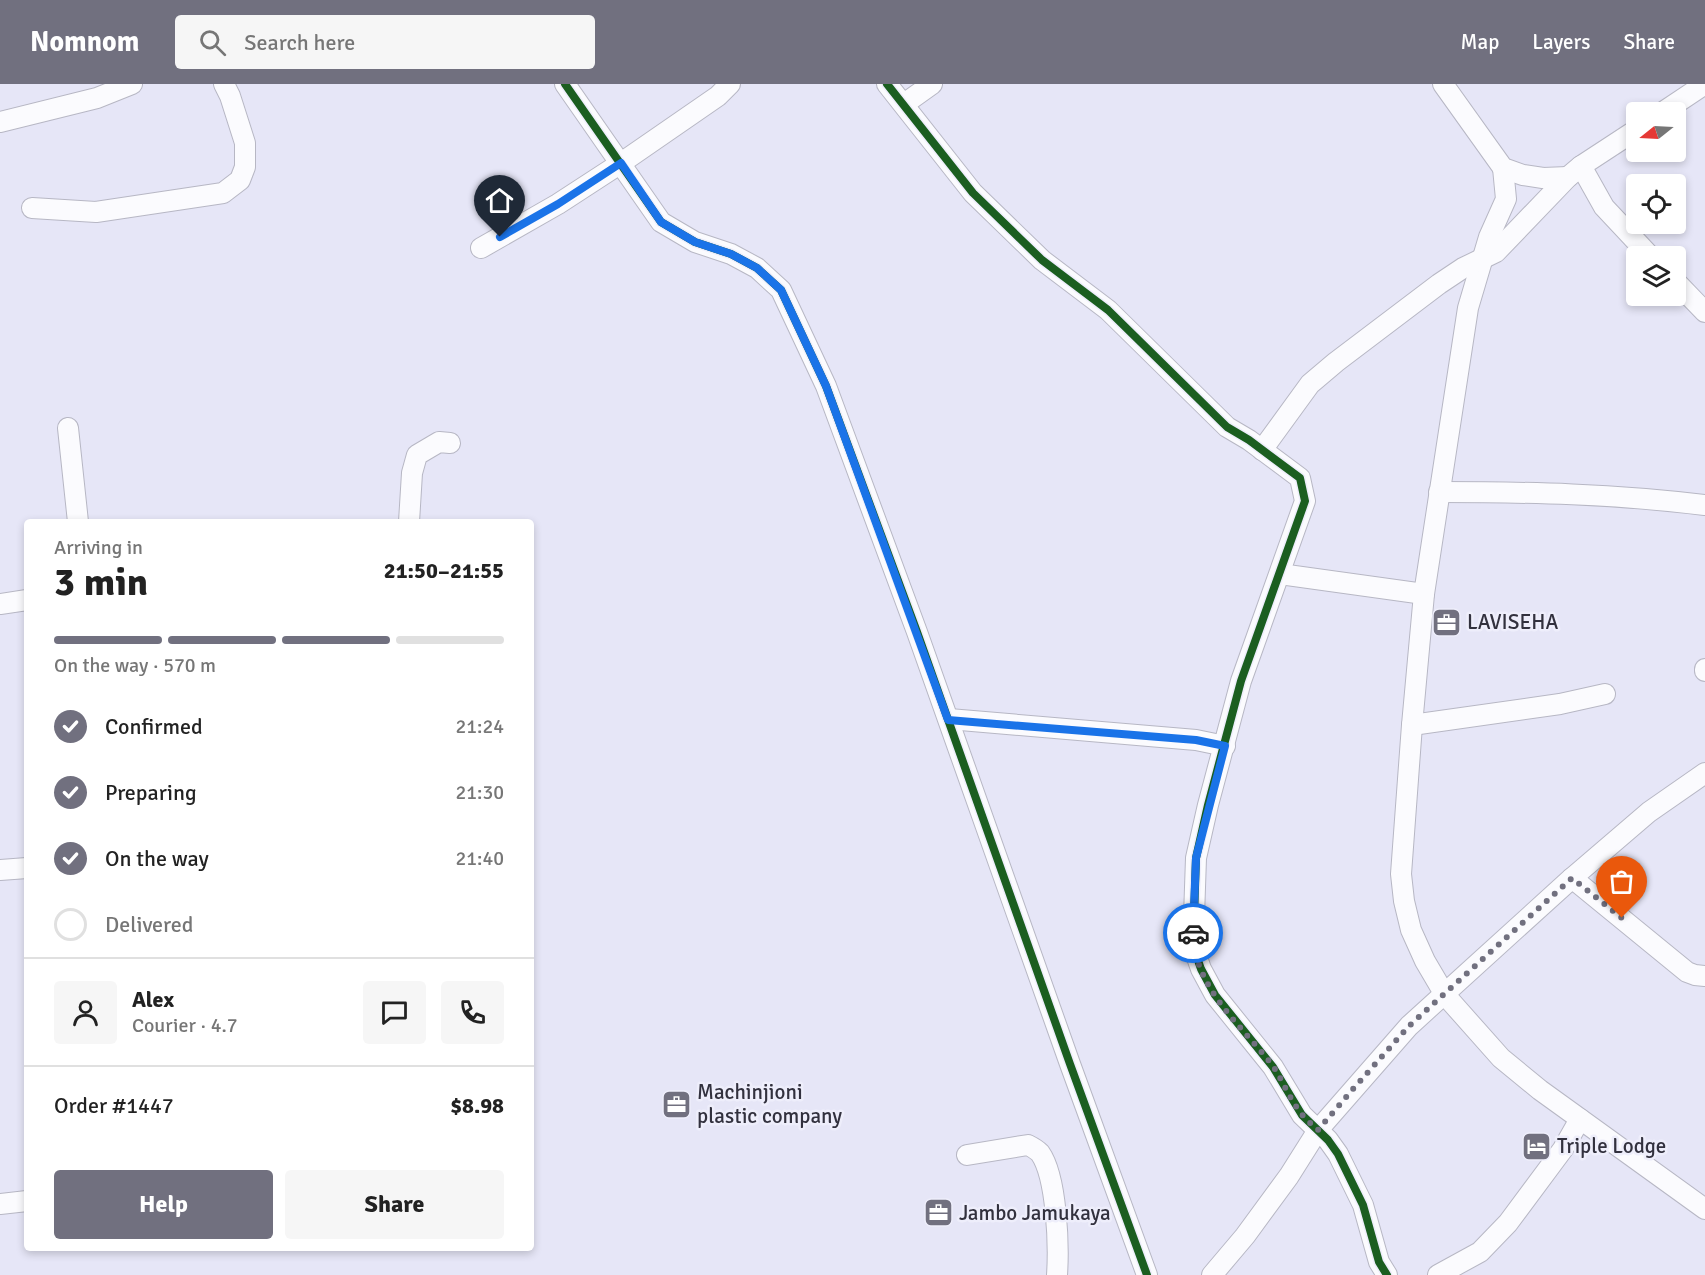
<!DOCTYPE html>
<html lang="en">
<head>
<meta charset="utf-8">
<style>
	:root { --surface:#fff; --page:#f6f6f6; --text:#222; --muted:#767676; --line:#e0e0e0; --accent:#71707f }
	body { margin:0; font-family:Signika,sans-serif; background:var(--page); color:var(--text); height:100vh; display:flex; flex-direction:column; font-size:22px; white-space:nowrap }
	* { box-sizing:border-box; margin:0 }
	p { font-size:20px; color:var(--muted) }
	.icon { flex:none; width:33px; height:33px; fill:none; stroke:currentColor; stroke-width:2; stroke-linecap:round; stroke-linejoin:round }
	.map { position:relative; flex:1; overflow:hidden }
	.sheet { position:absolute; left:24px; top:435px; width:510px; height:732px; display:flex; flex-direction:column; background:var(--surface); border-radius:6px; box-shadow:0 3px 9px #0003 }
	.sheet>* { flex:none }
	.needle { width:39px; rotate:252deg }
	.buttons { position:absolute; left:1626px; top:18px; display:grid; gap:12px }
	.buttons a { display:grid; place-items:center; width:60px; height:60px; border-radius:6px; background:var(--surface); box-shadow:0 3px 9px #0003; font-size:30px }
	.pin { position:absolute; display:grid; place-items:center; width:51px; height:51px; color:#fff; margin:-62px -26px; border-radius:50% 50% 50% 0; rotate:-45deg; box-shadow:0 0 6px #0007 }
	.pin .icon { rotate:45deg }
	.courier { position:absolute; display:grid; place-items:center; width:60px; height:60px; margin:-30px; border:4px solid #1a73e8; border-radius:50%; background:#fff; color:#222; box-shadow:0 2px 8px #0007 }
	.summary em { font-style:normal; font-weight:700 }
	.summary div { display:flex; flex-direction:column-reverse }
	.summary { display:flex; align-items:center; justify-content:space-between; height:102px; padding:0 30px }
	h1 { font-size:39px; font-weight:700; line-height:45px }
	.bar { display:grid; grid-template-columns:repeat(4,1fr); gap:9px 6px; align-content:center; height:72px; padding:0 30px }
	.bar i { height:8px; border-radius:4px; background:var(--line) }
	.bar .selected { background:var(--accent) }
	.bar p { grid-column:span 4 }
	.line { display:flex; align-items:center; gap:15px; padding:0 30px; border-top:2px solid var(--line) }
	.line div { flex:1 }
	.round { display:grid; place-items:center; flex:none; width:63px; height:63px; border-radius:6px; background:var(--page) }
	ol { padding:0 30px; list-style:none }
	li { display:flex; align-items:center; gap:18px; height:66px }
	li p { margin-inline-start:auto }
	li .icon { padding:6px; border-radius:50%; background:var(--accent); color:#fff; stroke-width:4 }
	li:last-child { color:var(--muted) }
	li i { width:33px; height:33px; border:3px solid var(--line); border-radius:50% }
	.button { display:flex; gap:12px; margin-top:auto; padding:12px 30px }
	.button a { flex:1; height:69px; border-radius:6px; background:var(--accent); color:#fff; font-size:24px; font-weight:700; line-height:69px; text-align:center }
	.button a+a { background:var(--page); color:var(--text) }
	header { display:flex; align-items:center; gap:36px; box-sizing:border-box; height:84px; padding:0 30px; background:var(--accent); color:#fff }
	header strong { font-size:28px }
	nav { display:flex; gap:33px; margin-inline-start:auto; font-size:21px }
	.search { width:420px; height:54px; background:var(--page); display:flex; align-items:center; gap:15px; box-sizing:border-box; padding:0 21px; border-radius:6px; color:var(--muted); font-size:22px }
	.map>svg:first-child { display:block }
</style>
</head>
<body>
<header>
<strong>Nomnom</strong>
<div class="search"><svg class="icon" aria-label="search" viewBox="0 0 24 24"><circle cx="10" cy="10" r="6"/><path d="M15 15l6 6"/></svg>Search here</div>
<nav><a>Map</a><a>Layers</a><a>Share</a></nav>
</header>
<div class="map">
<svg width="1705" height="1191" viewBox="0 0 1705 1191">
	<rect width="100%" height="100%" fill="#e6e6f7"/>
	<g fill="none" stroke-linecap="round" stroke-linejoin="round">
		<defs>
			<g id="minor">
				<polyline points="565,0 661,138 695,158 731,170 757,184 781,206 826,302 917,548 1070,980 1147,1191"/>
				<polyline points="887,0 973,109 1042,176 1108,226 1227,343 1249,356 1300,394 1305,417 1241,597 1208,721 1196,774 1193,862 1201,885 1215,911 1273,983 1302,1031 1328,1056 1338,1070 1363,1121 1379,1178 1387,1191"/>
				<polyline points="1443,0 1503,84 1523,91 1543,94 1568,93"/>
				<polyline points="904,20 932,0"/>
				<polyline points="1663,28 1705,0"/>
				<polyline points="0,38 97,14 132,0"/>
				<polyline points="1581,82 1604,123 1650,172"/>
				<polyline points="1503,84 1506,115 1489,153 1468,224 1424,510 1412,641 1401,790 1404,817 1411,846 1425,877 1445,911 1501,974 1540,1006 1705,1125"/>
				<polyline points="32,124 96,128 223,109 240,96 245,83 245,59 230,12 224,0"/>
				<polyline points="481,164 558,120 621,79 718,12 730,0"/>
				<polyline points="1676,198 1705,228"/>
				<polyline points="68,344 78,438"/>
				<polyline points="1262,366 1310,300 1336,278 1439,200 1463,184 1496,168 1568,93 1581,82 1636,46"/>
				<path d="M 1439,408 C 1530,408 1615,410 1705,421"/>
				<polyline points="409,438 412,389 417,371 439,358 450,359"/>
				<polyline points="1280,490 1424,510"/>
				<polyline points="0,520 27,516"/>
				<polyline points="1705,585 1705,587"/>
				<polyline points="949,635 1196,656 1225,662"/>
				<polyline points="1412,641 1560,620 1605,610"/>
				<polyline points="0,786 27,784"/>
				<polyline points="1572,794 1687,888 1695,891 1705,892"/>
				<path d="M 967,1071 L 1028,1061 C 1032,1063 1037,1066 1040,1069 C 1057,1093 1059,1162 1057,1191"/>
				<polyline points="0,1120 27,1117"/>
				<polyline points="1212,1191 1245,1152 1289,1092 1318,1046 1409,942 1572,794 1649,728 1705,689"/>
				<polyline points="1438,1191 1480,1168 1508,1139 1563,1065 1580,1035"/>
			</g>
		</defs>
		<use href="#minor" stroke="#b7b7c4" stroke-width="22"/>
		<use href="#minor" stroke="#fbfbfe" stroke-width="20"/>
		<defs>
			<g id="cycleway">
				<polyline points="565,0 661,138 695,158 731,170 757,184 781,206 826,302 917,548 1070,980 1147,1191"/>
				<polyline points="887,0 973,109 1042,176 1108,226 1227,343 1249,356 1300,394 1305,417 1241,597 1208,721 1196,774 1193,862 1201,885 1215,911 1273,983 1302,1031 1328,1056 1338,1070 1363,1121 1379,1178 1387,1191"/>
			</g>
		</defs>
		<use href="#cycleway" stroke="#eeeefb" stroke-width="11"/>
		<use href="#cycleway" stroke="#1b5e20" stroke-width="8"/>
	</g>
	<g fill="none" stroke-linecap="round" stroke-linejoin="round">
		<path stroke="#71707f" stroke-width="6" stroke-dasharray="0 10.8" d="M 1193,849 C 1194,904 1242,942 1273,982 C 1281,994 1286,1007 1294,1019 C 1300,1030 1309,1038 1318,1046 L 1353,1005 L 1409,942 L 1572,794 L 1622,834"/>
		<polyline stroke="#1a73e8" stroke-width="8" points="500,153 558,120 621,79 661,138 695,158 731,170 757,184 781,206 826,302 948,636 1196,656 1225,662 1196,774 1193,849"/>
	</g>
	<defs>
		<symbol id="office-square" viewBox="-11 -11 22 22"><rect x="-9" y="-9" width="18" height="18" rx="4" fill="#71707f" stroke="#eeeefb"/><path d="M-6-3h4V-5.5h4V-3h4V5H-6ZM-1-4.5V-3h2v-1.5ZM-6 0V1H6V0Z" fill="#fff"/></symbol>
		<symbol id="hotel-square" viewBox="-11 -11 22 22"><rect x="-9" y="-9" width="18" height="18" rx="4" fill="#71707f" stroke="#eeeefb"/><path d="M-6-4.5h1.5V1H6V5H4.5V3h-9V5H-6ZM-4 0a1.8 1.8 0 1 1 3.6 0ZM.5 0V-2.5h3Q6-2.5 6 0Z" fill="#fff"/></symbol>
	</defs>
	<g fill-rule="evenodd">
		<use href="#office-square" x="1430" y="522" width="33" height="33"/>
		<use href="#office-square" x="660" y="1004" width="33" height="33"/>
		<use href="#hotel-square" x="1520" y="1046" width="33" height="33"/>
		<use href="#office-square" x="922" y="1112" width="33" height="33"/>
	</g>
	<g text-anchor="middle" dominant-baseline="central" stroke-width="5" stroke-linejoin="round" paint-order="stroke">
		<g font-size="21" fill="#32313e" stroke="#eeeefb" text-anchor="start">
			<text x="1467" y="538">LAVISEHA</text>
			<text x="697" y="1008">Machinjioni<tspan x="697" dy="24">plastic company</tspan></text>
			<text x="1557" y="1062">Triple Lodge</text>
			<text x="959" y="1129">Jambo Jamukaya</text>
		</g>
	</g>
</svg>
<div class="buttons">
<a><svg class="needle" viewBox="-14 -14 28 28"><path d="M0-13l5 13h-10z" fill="#e53935"/><path d="M0 13l5-13h-10z" fill="#767676"/></svg></a>
<a><svg class="icon" aria-label="locate" viewBox="0 0 24 24"><circle cx="12" cy="12" r="6"/><path d="M12 2v4M12 18v4M2 12h4M18 12h4"/></svg></a>
<a><svg class="icon" aria-label="layers" viewBox="0 0 24 24"><path d="M12 4l9 5-9 5-9-5zM3 14l9 5 9-5"/></svg></a>
</div>
<div class="pin" style="left:1622px;top:834px;background:#ea580c"><svg class="icon" aria-label="bag" viewBox="0 0 24 24"><path d="M5 8h14l-1 12H6zM9 8a3 3 0 0 1 6 0"/></svg></div>
<div class="pin" style="left:500px;top:153px;background:#1f2937"><svg class="icon" aria-label="home" viewBox="0 0 24 24"><path d="M3 11l9-7 9 7M6 9v11h12V9"/></svg></div>
<div class="courier" style="left:1193px;top:849px"><svg class="icon" aria-label="car" viewBox="0 0 24 24"><path d="M5 17H2v-5l4-1 3-4h7l3 4 3 1v5h-3M9 17h6M6 11h13"/><circle cx="7" cy="17" r="2"/><circle cx="17" cy="17" r="2"/></svg></div>
<section class="sheet">
<div class="summary"><div><h1>3 min</h1><p>Arriving in</p></div><em>21:50–21:55</em></div>
<div class="bar"><i class="selected"></i><i class="selected"></i><i class="selected"></i><i></i><p>On the way · 570 m</p></div>
<ol>
<li><svg class="icon" aria-label="check" viewBox="0 0 24 24"><path d="M5 12l5 5 9-10"/></svg>Confirmed<p>21:24</p></li>
<li><svg class="icon" aria-label="check" viewBox="0 0 24 24"><path d="M5 12l5 5 9-10"/></svg>Preparing<p>21:30</p></li>
<li><svg class="icon" aria-label="check" viewBox="0 0 24 24"><path d="M5 12l5 5 9-10"/></svg>On the way<p>21:40</p></li>
<li><i></i>Delivered</li>
</ol>
<div class="line" style="height:108px"><a class="round"><svg class="icon" aria-label="person" viewBox="0 0 24 24"><circle cx="12" cy="8" r="4"/><path d="M4 21q1-7 8-7t8 7"/></svg></a><div><b>Alex</b><p>Courier · 4.7</p></div><a class="round"><svg class="icon" aria-label="chat" viewBox="0 0 24 24"><path d="M4 5h16v11H9l-5 4z"/></svg></a><a class="round"><svg class="icon" aria-label="phone" viewBox="0 0 24 24"><path d="M5 4h4l2 5-3 2q2 4 5 5l2-3 5 2v4C11 20 4 13 5 4z"/></svg></a></div>
<div class="line" style="height:78px"><div>Order #1447</div><b>$8.98</b></div>
<div class="button"><a>Help</a><a>Share</a></div>
</section>
</div>
</body>
</html>
